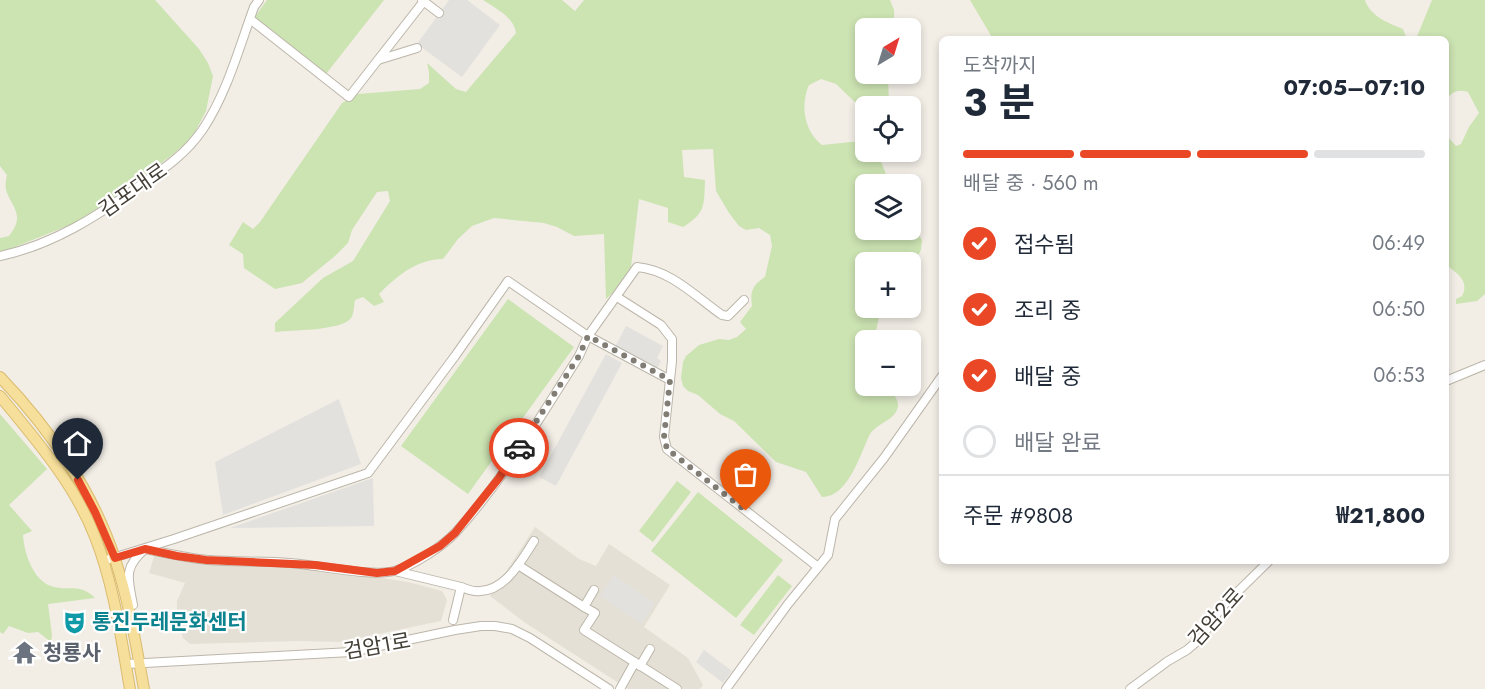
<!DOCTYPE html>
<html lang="ko">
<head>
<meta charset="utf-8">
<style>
	:root { --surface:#fff; --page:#f2f2f3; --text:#1f2937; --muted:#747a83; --line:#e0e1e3; --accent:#e94726 }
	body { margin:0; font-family:Jost,"Noto Sans KR",sans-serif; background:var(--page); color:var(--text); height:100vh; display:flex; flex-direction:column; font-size:22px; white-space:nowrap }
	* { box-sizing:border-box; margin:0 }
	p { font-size:20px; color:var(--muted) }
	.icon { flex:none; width:33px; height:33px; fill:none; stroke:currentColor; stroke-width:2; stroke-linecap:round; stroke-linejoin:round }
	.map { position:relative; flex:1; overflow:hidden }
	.drawer { position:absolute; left:939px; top:36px; width:510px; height:528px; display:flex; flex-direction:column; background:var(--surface); border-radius:9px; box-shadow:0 3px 9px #0003 }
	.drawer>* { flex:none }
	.needle { width:39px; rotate:38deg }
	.controls { position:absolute; left:855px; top:18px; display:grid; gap:12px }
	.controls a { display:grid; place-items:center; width:66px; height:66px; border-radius:9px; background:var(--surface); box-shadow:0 3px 9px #0003; font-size:30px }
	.pin { position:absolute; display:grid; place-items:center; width:51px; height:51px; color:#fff; margin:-62px -26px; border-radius:50% 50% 50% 0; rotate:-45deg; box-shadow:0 0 6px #0007 }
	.pin .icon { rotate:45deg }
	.courier { position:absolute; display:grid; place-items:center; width:60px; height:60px; margin:-30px; border:4px solid #e94726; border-radius:50%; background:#fff; color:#222; box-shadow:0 2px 8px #0007 }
	.overview em { font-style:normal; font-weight:700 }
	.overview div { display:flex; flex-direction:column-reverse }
	.overview { display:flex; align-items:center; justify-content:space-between; height:102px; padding:0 24px }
	h1 { font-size:39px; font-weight:700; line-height:45px }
	.bar { display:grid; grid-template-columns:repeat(4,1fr); gap:9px 6px; align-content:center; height:72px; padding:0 24px }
	.bar i { height:8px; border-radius:4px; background:var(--line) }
	.bar .selected { background:var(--accent) }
	.bar p { grid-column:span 4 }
	.line { display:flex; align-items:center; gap:15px; padding:0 24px; border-top:2px solid var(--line) }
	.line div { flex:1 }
	ol { padding:0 24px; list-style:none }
	li { display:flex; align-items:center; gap:18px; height:66px }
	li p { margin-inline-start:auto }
	li .icon { padding:6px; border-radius:50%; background:var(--accent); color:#fff; stroke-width:4 }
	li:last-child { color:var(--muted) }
	li i { width:33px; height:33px; border:3px solid var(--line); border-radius:50% }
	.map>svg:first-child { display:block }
</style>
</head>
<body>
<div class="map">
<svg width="1485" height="689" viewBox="0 0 1485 689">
	<rect width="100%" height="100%" fill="#f2eee6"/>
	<g fill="#e5e0d5">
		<polygon points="535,527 579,559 596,566 609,544 670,585 644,627 688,658 703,685 700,689 628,689 524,622 490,596"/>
		<polygon points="154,556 206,563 324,569 408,582 442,591 447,600 441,621 340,642 298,641 190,644 183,638 177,619 177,601 185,583 149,573"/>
	</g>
	<g fill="#cce3b2">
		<path d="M 0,0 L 155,0 L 199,49 L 208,63 L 213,76 L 206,111 L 195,132 L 185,144 L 171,156 L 82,220 L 0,253 L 0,238 L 9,236 C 26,215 12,208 6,190 C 5,185 6,179 7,175 L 0,166 Z"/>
		<polygon points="267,0 384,0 326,74 254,18"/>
		<path d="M 483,0 L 562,0 L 575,11 L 584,0 L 890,0 L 894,10 L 894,28 L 866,28 L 866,74 L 888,74 L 889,106 L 861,108 L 836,84 L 821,79 L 809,85 C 800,105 804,131 822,145 L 861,141 L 865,142 L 866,152 L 877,152 L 890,184 L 866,184 L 866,230 L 910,230 L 911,224 L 922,240 L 921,250 L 911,268 L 910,262 L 866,262 L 866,308 L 881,308 L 874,340 L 866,340 L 866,386 L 887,386 C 891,391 899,399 898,406 C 896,421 875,423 869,436 C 860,455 848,497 822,497 L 806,472 L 776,462 L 734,421 L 720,414 L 698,395 L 688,391 L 683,386 L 681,378 L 683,362 L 686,356 L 699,345 L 719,339 L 729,340 L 737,337 L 746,329 L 740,322 L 752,306 C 750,292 752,285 765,277 L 772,246 L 770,235 L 759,228 L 746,230 L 739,226 L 729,213 L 716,191 L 713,149 L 682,150 L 684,177 L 705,180 C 704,205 706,213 683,227 L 668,222 L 668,208 L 639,199 L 631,267 L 620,286 L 606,299 L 604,234 L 574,236 L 557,227 L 544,223 L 494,218 L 472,226 L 458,239 L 443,259 C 417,259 397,276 379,294 L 384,302 L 374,306 L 363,297 L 355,300 C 354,305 354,314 351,318 C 342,331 290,330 275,332 L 275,323 L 323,278 L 353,261 L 390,201 L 388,191 L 377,192 L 352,230 L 348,243 L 335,256 L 302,283 L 275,289 L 244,268 L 243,254 L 229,245 L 243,222 L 253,229 L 260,222 L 342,103 L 358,94 L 420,89 L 429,83 L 429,72 L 427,63 L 456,89 L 466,92 L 516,33 C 514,17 495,8 483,0 Z"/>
		<path d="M 970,0 L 1365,0 C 1370,16 1388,23 1403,29 L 1406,37 L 1406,39 L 993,39 Z"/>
		<path d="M 1432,0 L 1485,0 L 1485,294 L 1477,301 L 1456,304 L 1456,299 L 1462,296 C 1470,281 1457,273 1446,265 L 1446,135 L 1456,146 L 1461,144 L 1469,127 L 1479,113 L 1468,92 C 1458,89 1452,92 1446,100 L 1446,39 L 1416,39 Z"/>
		<polygon points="508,299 574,347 468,494 401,446"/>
		<path d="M 0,414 L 47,469 L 9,505 L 32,531 L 23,535 C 24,553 33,580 51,586 C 67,592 80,582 95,598 L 48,604 L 52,635 L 51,642 L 38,632 L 28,633 L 9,626 L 3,634 L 0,632 Z"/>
		<polygon points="677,481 691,492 653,542 639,531"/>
		<polygon points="698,492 783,560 736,618 651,551"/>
		<polygon points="778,575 792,586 754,635 740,625"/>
	</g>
	<g fill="#e3e1de">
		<polygon points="449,0 467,0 500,25 462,77 417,44"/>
		<polygon points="626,326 663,346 657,358 661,361 657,369 615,347"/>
		<polygon points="606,354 622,363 556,486 539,477"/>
		<polygon points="339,399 361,464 223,515 215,462"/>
		<polygon points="373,478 374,526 230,528"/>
		<polygon points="614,575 655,603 641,624 600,596"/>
		<polygon points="704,650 732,671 723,683 696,662"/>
	</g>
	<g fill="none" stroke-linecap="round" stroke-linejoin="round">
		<defs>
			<g id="minor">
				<polyline points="422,0 439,13"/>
				<polyline points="250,19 349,97 424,1"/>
				<polyline points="378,60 417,48"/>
				<path d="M 0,256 C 53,245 99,215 142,184 C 165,168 187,153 203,129 C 227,93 239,48 254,7 L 259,0"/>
				<polyline points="617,297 661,325 672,339 672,361 664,437 667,449 818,567"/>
				<polyline points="1446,381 1485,365"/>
				<polyline points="103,561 174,539 368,473 455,356 508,281 588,336 670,380"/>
				<polyline points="518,565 584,607 594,590"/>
				<polyline points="395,571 461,587 453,620"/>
				<path d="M 461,587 C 465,588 470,591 475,591 C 504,594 521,561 534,541"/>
				<path d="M 133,605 C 128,578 123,568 145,549 C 166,553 186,558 208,560 C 235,562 262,561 290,563 C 317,565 371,577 394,571 C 413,566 443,546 456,532 C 504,479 541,416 579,356 L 588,336 L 637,267 C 671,270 696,297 722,315 L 728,316 L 744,300"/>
				<polyline points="584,607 595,613 584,630 677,689"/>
				<polyline points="126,664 351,652 455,630 481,626 495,626 512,629 530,638 609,689"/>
				<polyline points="640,666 650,649"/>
				<polyline points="620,689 635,662"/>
				<polyline points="726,689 788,604 828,555 835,519 884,458 942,376"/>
				<polyline points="1130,689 1168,661 1187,650 1201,638 1220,609 1269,561"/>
			</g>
			<g id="major">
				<path d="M 0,377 C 49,428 93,491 115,559 C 129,601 136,645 144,689"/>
				<path d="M 0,396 C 35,439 75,484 95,537 C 114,585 121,638 130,689"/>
			</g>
		</defs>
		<use href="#minor" stroke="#bcb6aa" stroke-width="10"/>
		<use href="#major" stroke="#dabb6c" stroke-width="12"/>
		<use href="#minor" stroke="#fff" stroke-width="8"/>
		<use href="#major" stroke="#f6de9b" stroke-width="10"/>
	</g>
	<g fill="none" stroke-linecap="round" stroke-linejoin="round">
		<polyline stroke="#817c74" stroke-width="6" stroke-dasharray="0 10.8" points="519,448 579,356 588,336 670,380 664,437 667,449 746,511"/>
		<polyline stroke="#e94726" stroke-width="8" points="78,480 95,512 115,558 145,549 177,556 206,560 315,565 377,573 395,571 440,546 455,533 499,478 519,448"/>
	</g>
	<defs>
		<symbol id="theatre-bare" viewBox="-9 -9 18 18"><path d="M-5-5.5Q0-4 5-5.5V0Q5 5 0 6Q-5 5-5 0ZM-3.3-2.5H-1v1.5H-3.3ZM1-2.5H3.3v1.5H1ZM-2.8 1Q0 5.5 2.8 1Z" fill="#0f9aa8" stroke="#fff" stroke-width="2.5" paint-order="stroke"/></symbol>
		<symbol id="temple-bare" viewBox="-9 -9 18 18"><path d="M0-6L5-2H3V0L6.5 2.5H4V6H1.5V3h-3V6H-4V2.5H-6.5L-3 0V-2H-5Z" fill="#6b7280" stroke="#fff" stroke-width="2.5" paint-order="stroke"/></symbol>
	</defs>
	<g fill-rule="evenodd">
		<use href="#theatre-bare" x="58" y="606" width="33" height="33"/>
		<use href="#temple-bare" x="8" y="636" width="33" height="33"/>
	</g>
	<g text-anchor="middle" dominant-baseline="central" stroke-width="4.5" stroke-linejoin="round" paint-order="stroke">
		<g font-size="21" fill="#443f36" stroke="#fff">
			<text transform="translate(133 190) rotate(-35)">김포대로</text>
			<text transform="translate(1216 617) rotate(-48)">검암2로</text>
			<text transform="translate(377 646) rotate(-10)">검암1로</text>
		</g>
		<g font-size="21" font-weight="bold" fill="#0d838f" stroke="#fff" text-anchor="start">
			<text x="92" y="622">통진두레문화센터</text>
		</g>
		<g font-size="21" font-weight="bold" fill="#5b616d" stroke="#fff" text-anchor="start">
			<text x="43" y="653">청룡사</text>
		</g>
	</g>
</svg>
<div class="controls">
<a><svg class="needle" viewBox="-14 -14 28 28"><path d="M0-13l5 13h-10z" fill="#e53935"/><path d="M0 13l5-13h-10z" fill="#747a83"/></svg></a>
<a><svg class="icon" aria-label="locate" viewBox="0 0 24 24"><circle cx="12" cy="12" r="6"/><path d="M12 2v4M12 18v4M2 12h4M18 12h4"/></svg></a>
<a><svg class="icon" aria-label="layers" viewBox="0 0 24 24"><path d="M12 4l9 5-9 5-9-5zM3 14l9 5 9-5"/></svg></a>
<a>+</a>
<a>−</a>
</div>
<div class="pin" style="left:746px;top:511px;background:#ea580c"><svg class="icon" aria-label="bag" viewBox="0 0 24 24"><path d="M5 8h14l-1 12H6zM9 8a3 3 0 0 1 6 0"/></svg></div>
<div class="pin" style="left:78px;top:480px;background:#1f2937"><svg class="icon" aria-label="home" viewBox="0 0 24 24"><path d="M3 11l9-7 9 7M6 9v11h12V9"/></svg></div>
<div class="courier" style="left:519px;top:448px"><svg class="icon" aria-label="car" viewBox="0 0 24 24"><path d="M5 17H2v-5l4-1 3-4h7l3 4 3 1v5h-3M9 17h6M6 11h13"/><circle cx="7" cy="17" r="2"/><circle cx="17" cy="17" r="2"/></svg></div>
<section class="drawer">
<div class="overview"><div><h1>3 분</h1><p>도착까지</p></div><em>07:05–07:10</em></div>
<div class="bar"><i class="selected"></i><i class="selected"></i><i class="selected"></i><i></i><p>배달 중 · 560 m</p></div>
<ol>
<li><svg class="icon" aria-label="check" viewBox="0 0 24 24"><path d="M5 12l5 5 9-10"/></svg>접수됨<p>06:49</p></li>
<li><svg class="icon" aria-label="check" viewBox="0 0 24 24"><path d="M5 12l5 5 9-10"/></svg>조리 중<p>06:50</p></li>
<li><svg class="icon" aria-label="check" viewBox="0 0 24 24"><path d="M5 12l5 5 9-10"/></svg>배달 중<p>06:53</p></li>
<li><i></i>배달 완료</li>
</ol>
<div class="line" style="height:78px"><div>주문 #9808</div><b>₩21,800</b></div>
</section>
</div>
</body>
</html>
